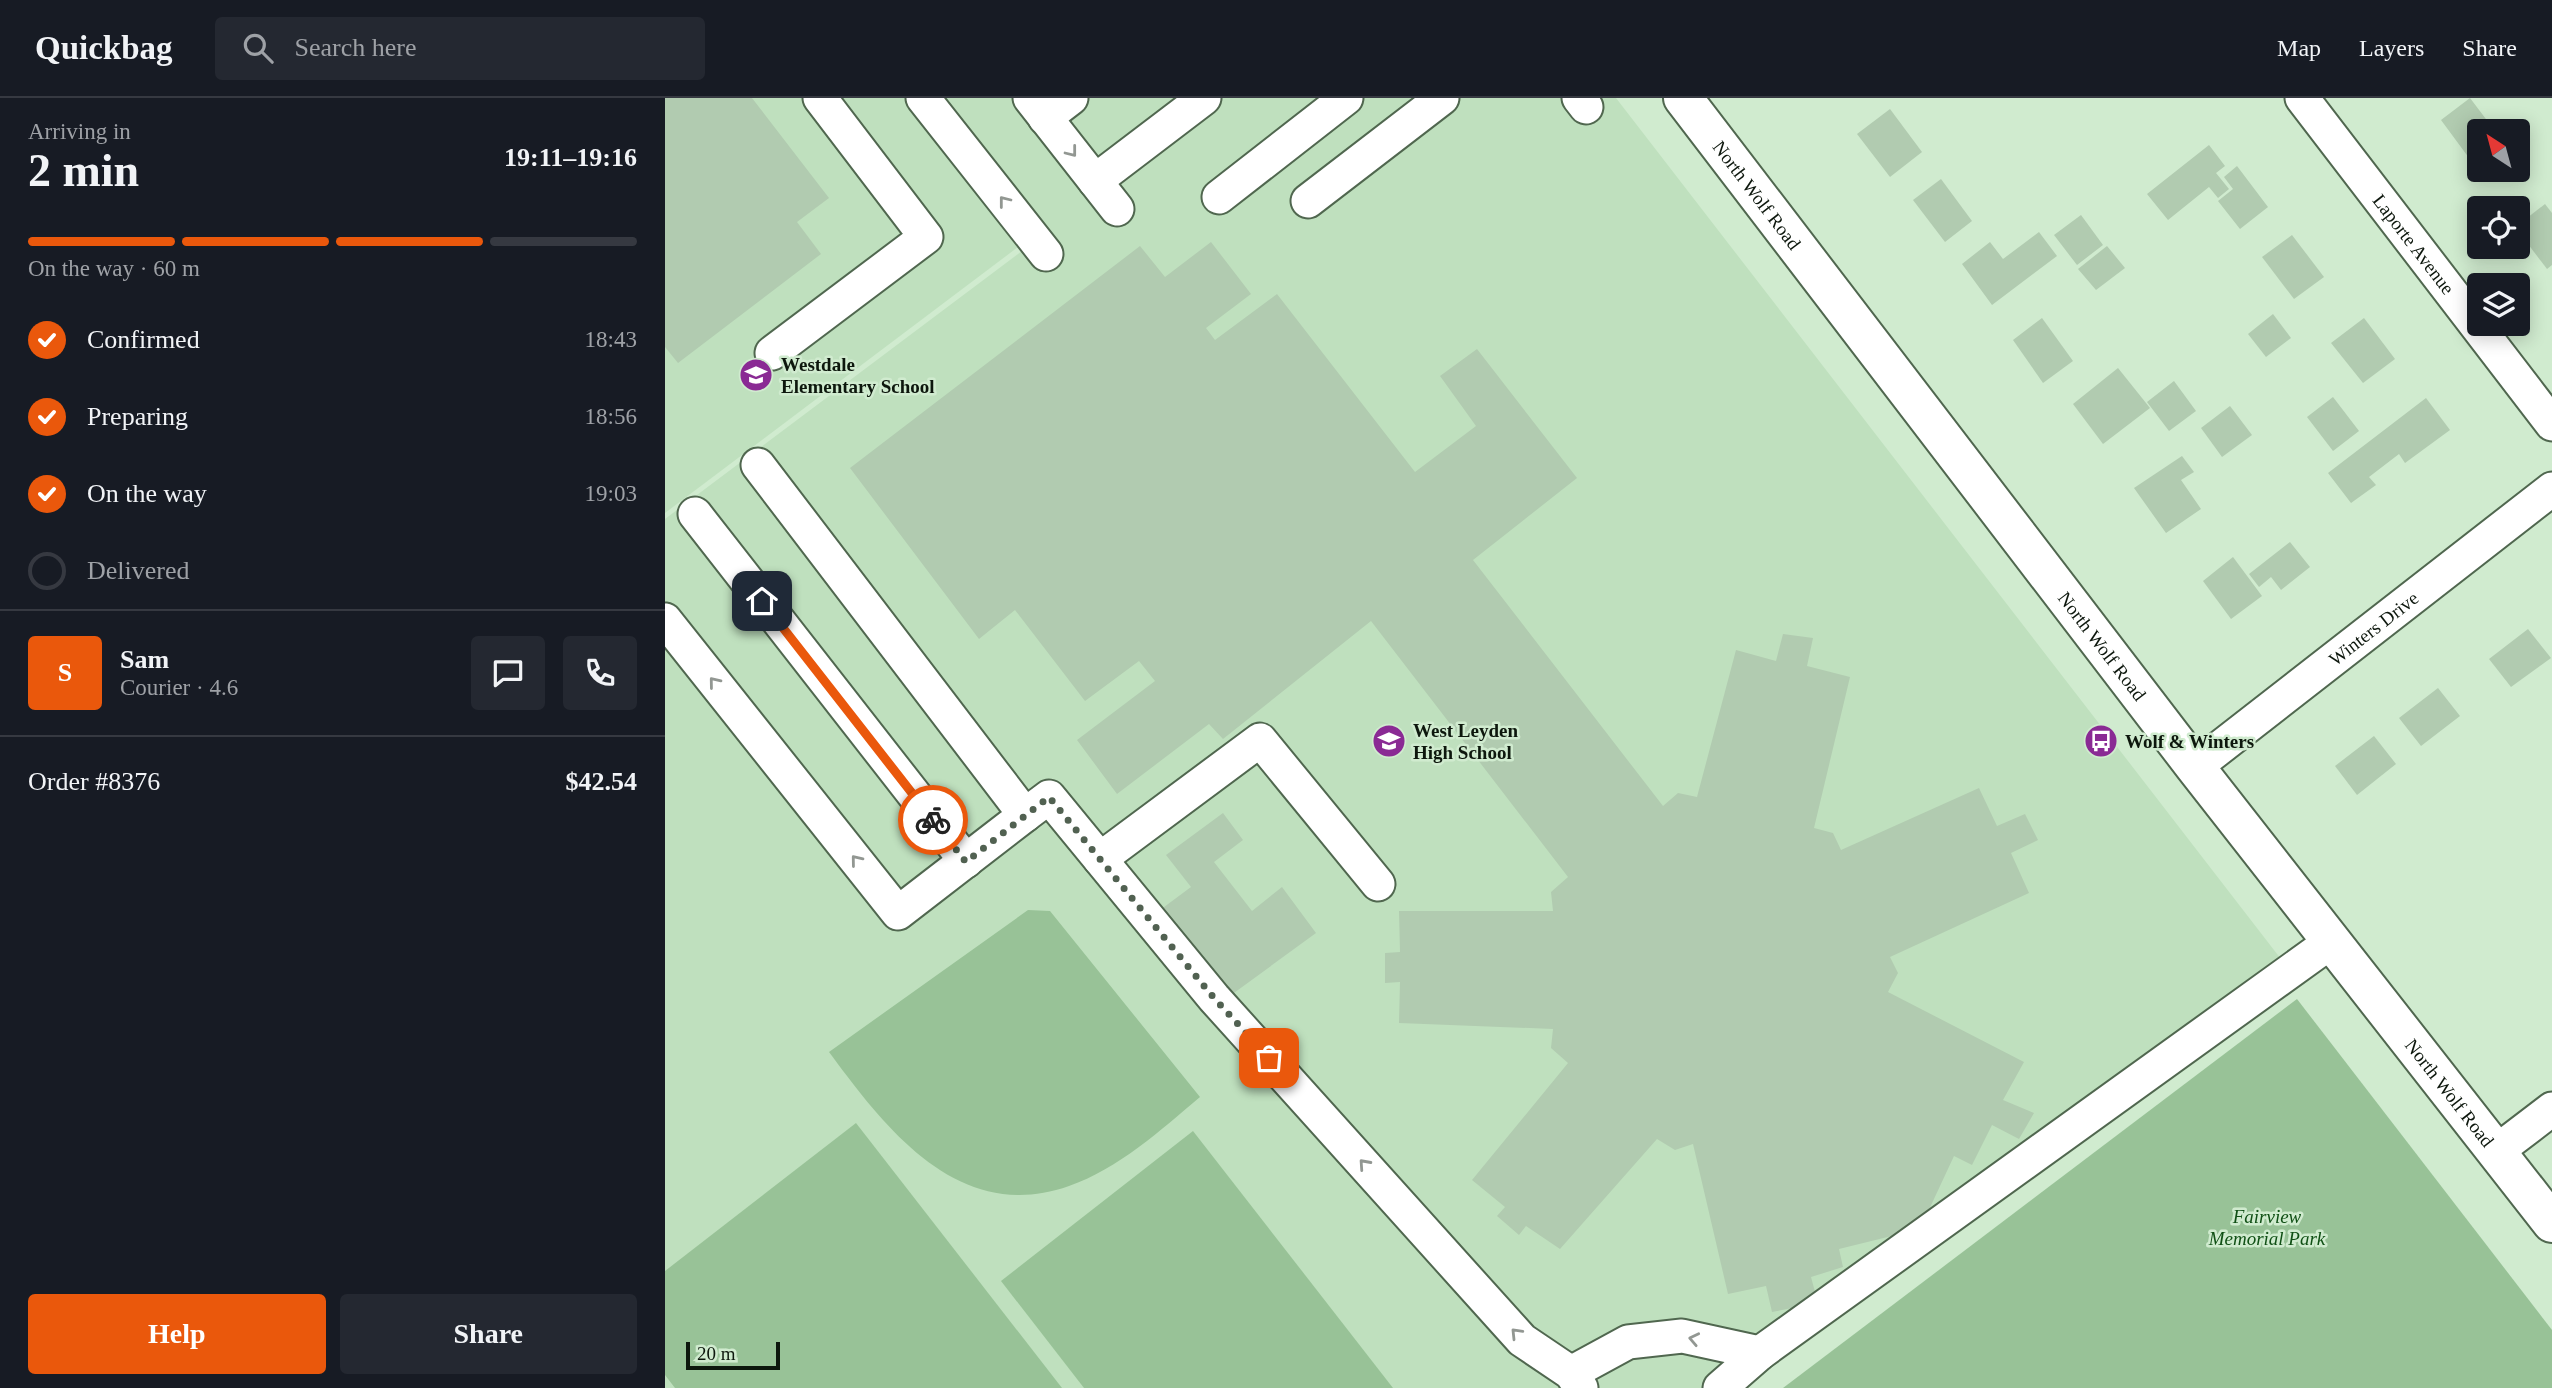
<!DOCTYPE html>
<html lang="en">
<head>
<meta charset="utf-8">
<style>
	:root { --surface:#171b24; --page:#242831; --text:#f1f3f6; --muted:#9ea1a6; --line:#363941; --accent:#ea580c }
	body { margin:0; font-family:Georgia,serif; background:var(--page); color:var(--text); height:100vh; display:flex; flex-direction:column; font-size:26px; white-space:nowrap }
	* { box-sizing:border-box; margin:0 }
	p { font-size:23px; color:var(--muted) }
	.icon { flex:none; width:38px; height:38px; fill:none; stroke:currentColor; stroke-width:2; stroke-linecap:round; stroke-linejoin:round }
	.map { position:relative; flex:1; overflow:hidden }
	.side { display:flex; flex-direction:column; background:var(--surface); width:665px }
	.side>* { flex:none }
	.needle { width:46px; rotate:324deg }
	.buttons { position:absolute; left:1802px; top:21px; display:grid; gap:14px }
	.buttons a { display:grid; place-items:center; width:63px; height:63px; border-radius:7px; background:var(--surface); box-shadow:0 4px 18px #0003; font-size:35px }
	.scale { position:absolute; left:21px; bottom:18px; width:94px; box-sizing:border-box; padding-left:7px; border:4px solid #0d170d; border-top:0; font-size:19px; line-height:24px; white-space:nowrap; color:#0d170d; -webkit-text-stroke:5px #d0ebcf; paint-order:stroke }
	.pin { position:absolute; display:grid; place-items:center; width:60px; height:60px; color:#fff; margin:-30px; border-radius:14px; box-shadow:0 4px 10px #0006 }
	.courier { position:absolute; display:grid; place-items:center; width:70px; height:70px; margin:-35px; border:5px solid #ea580c; border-radius:50%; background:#fff; color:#222; box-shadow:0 2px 9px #0007 }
	.head em { font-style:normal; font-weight:700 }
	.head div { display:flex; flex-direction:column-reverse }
	.head { display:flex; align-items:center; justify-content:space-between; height:119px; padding:0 28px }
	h1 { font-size:46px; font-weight:700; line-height:52px }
	.bar { display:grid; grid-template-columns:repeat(4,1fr); gap:10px 7px; align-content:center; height:84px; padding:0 28px }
	.bar i { height:9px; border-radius:5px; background:var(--line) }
	.bar .selected { background:var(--accent) }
	.bar p { grid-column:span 4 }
	.line { display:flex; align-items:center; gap:18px; padding:0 28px; border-top:2px solid var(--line) }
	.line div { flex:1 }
	.round { display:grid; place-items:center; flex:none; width:74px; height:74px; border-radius:7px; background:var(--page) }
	ol { padding:0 28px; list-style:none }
	li { display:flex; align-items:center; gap:21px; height:77px }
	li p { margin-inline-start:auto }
	li .icon { padding:7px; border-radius:50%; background:var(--accent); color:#fff; stroke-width:4 }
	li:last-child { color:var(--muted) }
	li i { width:38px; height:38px; border:4px solid var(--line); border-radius:50% }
	.primary-button { display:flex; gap:14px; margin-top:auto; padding:14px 28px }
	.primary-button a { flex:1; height:80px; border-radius:7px; background:var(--accent); color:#fff; font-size:28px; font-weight:700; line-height:80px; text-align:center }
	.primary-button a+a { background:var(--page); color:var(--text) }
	header { display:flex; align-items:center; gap:42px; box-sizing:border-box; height:98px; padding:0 35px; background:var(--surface); border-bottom:2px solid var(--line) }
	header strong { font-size:33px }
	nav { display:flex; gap:38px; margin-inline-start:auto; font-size:24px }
	.search { width:490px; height:63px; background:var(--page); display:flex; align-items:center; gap:18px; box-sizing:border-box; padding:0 24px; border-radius:7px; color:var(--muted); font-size:26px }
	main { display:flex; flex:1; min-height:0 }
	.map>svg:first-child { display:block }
</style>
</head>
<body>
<header>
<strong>Quickbag</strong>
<div class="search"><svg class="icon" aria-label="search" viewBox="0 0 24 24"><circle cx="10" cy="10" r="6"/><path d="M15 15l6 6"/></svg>Search here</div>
<nav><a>Map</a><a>Layers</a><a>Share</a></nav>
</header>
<main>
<section class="side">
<div class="head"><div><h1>2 min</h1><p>Arriving in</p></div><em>19:11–19:16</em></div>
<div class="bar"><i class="selected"></i><i class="selected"></i><i class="selected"></i><i></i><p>On the way · 60 m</p></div>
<ol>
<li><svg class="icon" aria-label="check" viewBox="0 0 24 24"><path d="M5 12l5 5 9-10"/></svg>Confirmed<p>18:43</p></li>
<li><svg class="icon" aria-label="check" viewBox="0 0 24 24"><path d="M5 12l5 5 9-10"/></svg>Preparing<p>18:56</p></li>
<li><svg class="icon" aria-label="check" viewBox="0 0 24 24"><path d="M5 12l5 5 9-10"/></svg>On the way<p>19:03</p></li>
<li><i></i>Delivered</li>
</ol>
<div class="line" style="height:126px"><b class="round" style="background:var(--accent);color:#fff">S</b><div><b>Sam</b><p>Courier · 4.6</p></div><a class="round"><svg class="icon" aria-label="chat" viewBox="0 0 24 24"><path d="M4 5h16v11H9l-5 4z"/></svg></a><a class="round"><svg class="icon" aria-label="phone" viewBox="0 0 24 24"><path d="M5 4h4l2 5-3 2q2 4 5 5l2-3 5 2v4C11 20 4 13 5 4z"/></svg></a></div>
<div class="line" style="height:91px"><div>Order #8376</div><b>$42.54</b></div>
<div class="primary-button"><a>Help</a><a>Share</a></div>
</section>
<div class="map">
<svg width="1887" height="1290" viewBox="0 0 1887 1290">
	<rect width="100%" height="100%" fill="#d0ebcf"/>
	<g fill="#bfe0be">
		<polygon points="0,0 253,0 365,140 0,415"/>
		<polygon points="264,0 951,0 1619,865 1080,1290 0,1290 0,421 373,141"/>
	</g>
	<g fill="#98c297">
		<path d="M 363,812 L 385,813 L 535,999 C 496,1032 453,1071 404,1088 C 294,1127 221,1031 164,954 Z"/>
		<polygon points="1632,901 1887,1232 1887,1290 1118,1290"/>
		<polygon points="191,1025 397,1290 10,1290 0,1277 0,1173"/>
		<polygon points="528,1033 728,1290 419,1290 336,1183"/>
	</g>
	<g fill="#b1cbb0">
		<polygon points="0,0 87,0 164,100 132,124 156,156 13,265 0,249"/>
		<polygon points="1805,0 1830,33 1815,33 1815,58 1807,64 1776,22"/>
		<polygon points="1225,11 1257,54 1225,79 1192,36"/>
		<polygon points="1544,47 1560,68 1551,75 1564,91 1553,100 1544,89 1503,122 1482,96"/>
		<polygon points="1572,68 1603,109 1575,131 1553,103 1568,91 1559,79"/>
		<polygon points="1276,81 1307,123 1280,144 1248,102"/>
		<polygon points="1880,106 1887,115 1887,167 1882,171 1853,133 1853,127"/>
		<polygon points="1416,117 1438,147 1412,167 1389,137"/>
		<polygon points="1374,134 1392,158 1327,207 1297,166 1325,144 1338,161"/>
		<polygon points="1627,137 1659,179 1629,201 1597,159"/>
		<polygon points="546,144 586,196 541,230 550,242 612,196 750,374 811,328 775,278 812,251 912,380 808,462 998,708 1013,695 1032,699 1071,552 1111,563 1118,536 1148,540 1142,568 1185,579 1149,730 1168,735 1176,752 1314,690 1332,728 1360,716 1373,742 1346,755 1364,795 1225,859 1233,875 1223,894 1359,964 1338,1002 1369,1015 1354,1041 1327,1027 1307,1067 1289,1058 1255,1131 1174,1151 1178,1169 1146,1179 1153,1205 1107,1214 1101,1188 1063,1196 1028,1046 1010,1052 992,1041 895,1151 861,1128 854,1137 832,1118 840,1109 807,1082 903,965 886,950 888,931 734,925 735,884 720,885 720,855 735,854 734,813 888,813 886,794 903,779 706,523 558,641 544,626 452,696 412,642 490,583 474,563 420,603 350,512 314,541 185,370 475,148 500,179"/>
		<polygon points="1442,148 1460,170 1431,192 1413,171"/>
		<polygon points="1608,216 1626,240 1601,259 1583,236"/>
		<polygon points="1377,220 1408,263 1378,285 1348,242"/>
		<polygon points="1699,220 1730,261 1698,285 1666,245"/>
		<polygon points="1453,270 1485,310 1438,346 1408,306"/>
		<polygon points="1509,283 1531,313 1504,333 1482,304"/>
		<polygon points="1668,299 1694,333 1668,353 1642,319"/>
		<polygon points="1761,300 1785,332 1740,365 1734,356 1704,379 1711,387 1686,405 1663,375"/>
		<polygon points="1565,308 1587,337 1557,359 1536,330"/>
		<polygon points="1517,358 1529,374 1516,382 1536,411 1501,435 1469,390"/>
		<polygon points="1625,444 1645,469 1616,492 1606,479 1594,489 1584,476"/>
		<polygon points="1568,459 1597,498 1566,521 1538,483"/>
		<polygon points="1863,531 1886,560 1846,589 1824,561"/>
		<polygon points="1773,590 1795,618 1756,648 1734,620"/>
		<polygon points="1709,638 1731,666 1692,697 1670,668"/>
		<polygon points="558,715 578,742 549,764 587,813 617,789 651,835 562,900 495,812 526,789 501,757"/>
	</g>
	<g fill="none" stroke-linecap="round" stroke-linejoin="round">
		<defs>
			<g id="minor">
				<polyline points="258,0 381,156"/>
				<polyline points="365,0 452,111"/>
				<polyline points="914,0 921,9"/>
				<path id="s1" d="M 1637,0 L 1887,326"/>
				<polyline points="380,20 406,0"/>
				<polyline points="430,83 539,0"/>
				<polyline points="554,99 681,0"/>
				<polyline points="643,103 777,0"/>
				<polyline points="107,255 261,139 155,0"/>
				<polyline points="30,416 301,763"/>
				<polyline points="0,522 233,815 360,717 93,367"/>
				<path id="s2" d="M 1530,669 L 1887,391"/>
				<polyline points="360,717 384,699 549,900 857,1242 906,1275 916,1290"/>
				<polyline points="435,761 595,642 713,786"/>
				<polyline points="1832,1053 1887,1011"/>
				<polyline points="906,1275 963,1244 1017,1238 1095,1255"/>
				<polyline points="1055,1290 1095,1255 1667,843"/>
			</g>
			<g id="major">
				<path id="s3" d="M 1018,0 L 1530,669 L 1887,1125"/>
			</g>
		</defs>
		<use href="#minor" stroke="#50674f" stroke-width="37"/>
		<use href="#major" stroke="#50674f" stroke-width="42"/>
		<use href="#minor" stroke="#fff" stroke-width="33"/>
		<use href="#major" stroke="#fff" stroke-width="38"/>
	</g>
	<defs><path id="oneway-chevron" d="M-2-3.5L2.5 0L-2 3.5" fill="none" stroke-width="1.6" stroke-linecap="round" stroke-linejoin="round" transform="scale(1.75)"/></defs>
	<g stroke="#929792">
		<use href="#oneway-chevron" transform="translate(407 54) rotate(52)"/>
		<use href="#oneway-chevron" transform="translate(339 103) rotate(-128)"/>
		<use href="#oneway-chevron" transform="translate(49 584) rotate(-129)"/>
		<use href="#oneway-chevron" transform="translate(191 762) rotate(-129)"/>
		<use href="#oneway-chevron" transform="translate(699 1066) rotate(-132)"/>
		<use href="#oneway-chevron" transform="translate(851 1235) rotate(-134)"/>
		<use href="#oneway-chevron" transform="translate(1029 1241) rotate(-168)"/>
	</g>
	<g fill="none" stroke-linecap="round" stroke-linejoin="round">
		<polyline stroke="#516151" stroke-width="7" stroke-dasharray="0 12.6" points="268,722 301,764 384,699 549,900 604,960"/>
		<polyline stroke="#ea580c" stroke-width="9" points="97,503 268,722"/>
	</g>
	<defs>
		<symbol id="school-disc" viewBox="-11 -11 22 22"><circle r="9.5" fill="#8a2a94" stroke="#d0ebcf"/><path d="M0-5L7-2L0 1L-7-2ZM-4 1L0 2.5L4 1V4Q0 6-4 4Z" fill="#fff"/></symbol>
		<symbol id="bus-disc" viewBox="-11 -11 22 22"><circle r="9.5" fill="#8a2a94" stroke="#d0ebcf"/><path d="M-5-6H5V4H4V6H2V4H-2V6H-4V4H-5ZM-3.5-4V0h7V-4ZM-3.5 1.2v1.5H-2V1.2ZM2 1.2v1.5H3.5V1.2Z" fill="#fff"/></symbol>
	</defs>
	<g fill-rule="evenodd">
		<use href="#school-disc" x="72" y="258" width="38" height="38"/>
		<use href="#school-disc" x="705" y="624" width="38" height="38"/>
		<use href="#bus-disc" x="1417" y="624" width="38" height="38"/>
	</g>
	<g text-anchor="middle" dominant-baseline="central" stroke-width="5" stroke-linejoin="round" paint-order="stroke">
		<g font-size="19" fill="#0d170d" stroke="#d0ebcf">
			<text stroke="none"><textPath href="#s3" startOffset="122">North Wolf Road</textPath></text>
			<text stroke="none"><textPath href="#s1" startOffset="184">Laporte Avenue</textPath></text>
			<text stroke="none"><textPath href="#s2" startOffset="226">Winters Drive</textPath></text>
			<text stroke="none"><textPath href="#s3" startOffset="690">North Wolf Road</textPath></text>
			<text stroke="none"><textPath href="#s3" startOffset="1256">North Wolf Road</textPath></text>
		</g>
		<g font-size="19" font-weight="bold" fill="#0d170d" stroke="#d0ebcf" text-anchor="start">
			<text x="116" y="266">Westdale<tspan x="116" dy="22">Elementary School</tspan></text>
			<text x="748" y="632">West Leyden<tspan x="748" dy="22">High School</tspan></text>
			<text x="1460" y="643">Wolf &amp; Winters</text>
		</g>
		<g font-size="19" font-style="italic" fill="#105015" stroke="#d0ebcf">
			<text x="1602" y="1118">Fairview<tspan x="1602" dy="22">Memorial Park</tspan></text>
		</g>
	</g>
</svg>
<div class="buttons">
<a><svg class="needle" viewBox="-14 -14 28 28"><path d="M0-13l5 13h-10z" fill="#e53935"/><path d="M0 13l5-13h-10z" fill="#9ea1a6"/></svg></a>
<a><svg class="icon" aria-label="locate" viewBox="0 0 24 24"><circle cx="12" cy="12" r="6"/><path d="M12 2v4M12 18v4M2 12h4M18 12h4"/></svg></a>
<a><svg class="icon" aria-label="layers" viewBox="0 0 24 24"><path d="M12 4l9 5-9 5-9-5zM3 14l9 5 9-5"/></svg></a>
</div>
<div class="scale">20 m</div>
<div class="pin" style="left:604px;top:960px;background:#ea580c"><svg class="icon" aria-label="bag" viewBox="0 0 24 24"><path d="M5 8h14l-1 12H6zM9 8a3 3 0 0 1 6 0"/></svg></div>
<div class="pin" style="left:97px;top:503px;background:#1f2937"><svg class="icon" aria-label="home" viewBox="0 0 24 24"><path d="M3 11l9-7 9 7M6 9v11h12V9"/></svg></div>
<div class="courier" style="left:268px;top:722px"><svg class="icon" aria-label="bike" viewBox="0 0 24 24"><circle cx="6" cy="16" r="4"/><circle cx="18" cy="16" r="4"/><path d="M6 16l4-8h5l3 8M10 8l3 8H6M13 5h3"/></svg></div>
</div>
</main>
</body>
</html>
